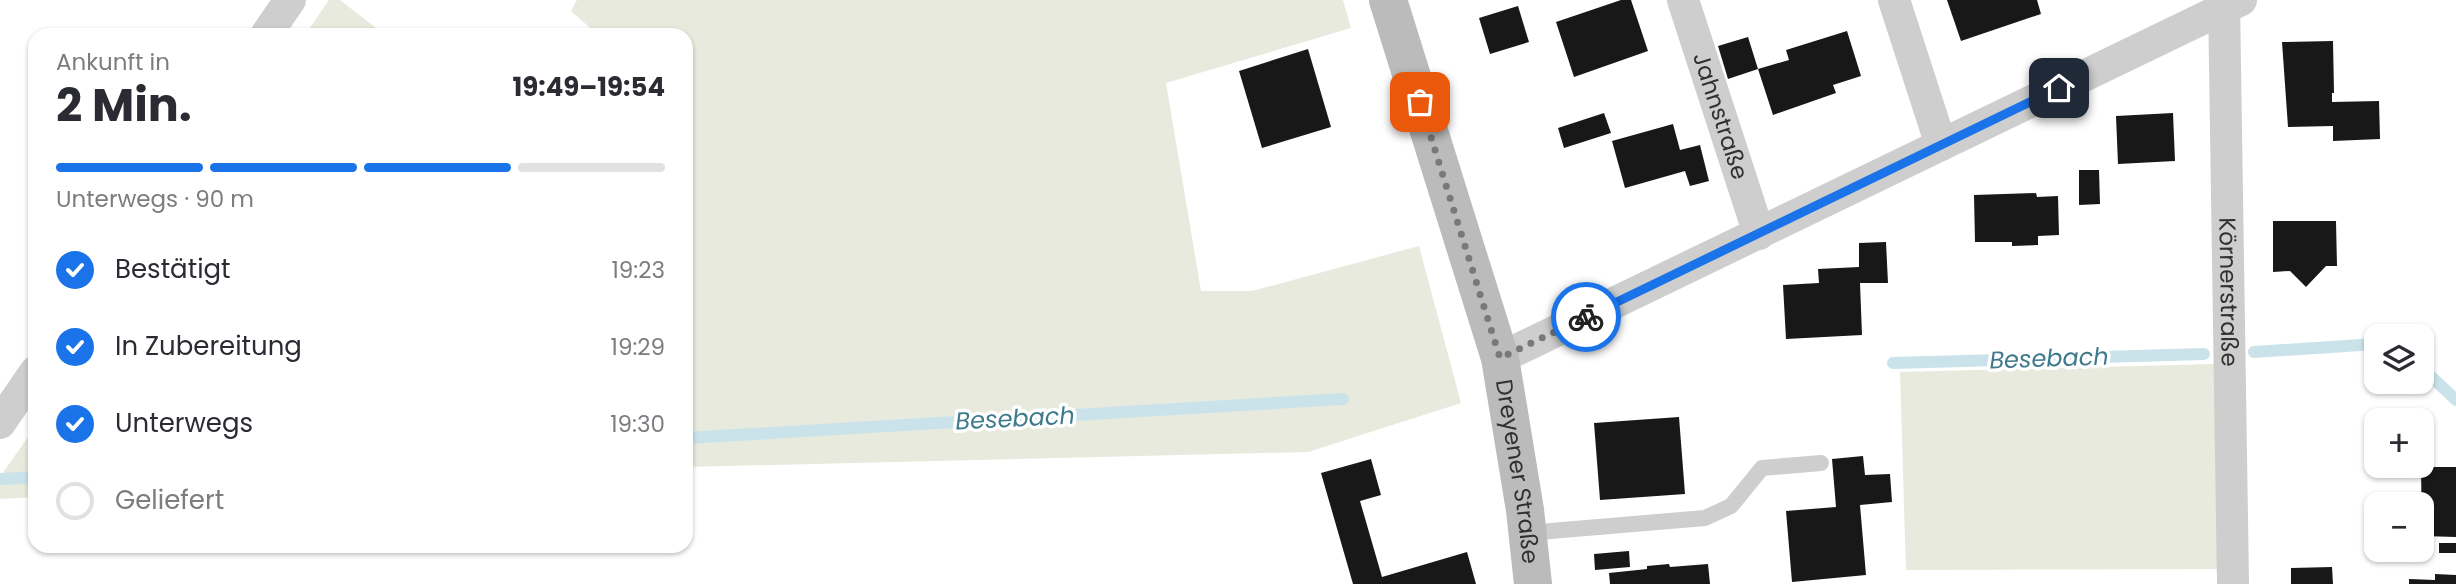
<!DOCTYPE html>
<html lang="de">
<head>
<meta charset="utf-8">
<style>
	:root { --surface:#fff; --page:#f2f2f3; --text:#2b2b33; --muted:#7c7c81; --line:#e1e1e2; --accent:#1a73e8 }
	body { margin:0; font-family:Poppins,sans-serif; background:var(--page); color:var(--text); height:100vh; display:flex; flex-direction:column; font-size:26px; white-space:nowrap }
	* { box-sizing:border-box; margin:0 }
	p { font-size:23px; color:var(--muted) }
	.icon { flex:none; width:38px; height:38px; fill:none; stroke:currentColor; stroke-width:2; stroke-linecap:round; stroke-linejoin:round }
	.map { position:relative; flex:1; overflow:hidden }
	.side { position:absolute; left:28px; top:28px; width:665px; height:525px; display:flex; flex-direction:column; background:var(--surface); border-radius:21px; box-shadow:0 2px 5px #0004 }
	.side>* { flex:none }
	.tools { position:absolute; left:2364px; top:324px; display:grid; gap:14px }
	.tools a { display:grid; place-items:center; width:70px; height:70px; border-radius:14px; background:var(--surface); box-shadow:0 2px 5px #0004; font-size:35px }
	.pin { position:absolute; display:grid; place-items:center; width:60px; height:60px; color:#fff; margin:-30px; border-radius:14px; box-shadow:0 4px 10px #0006 }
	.courier { position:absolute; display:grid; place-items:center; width:70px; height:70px; margin:-35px; border:5px solid #1a73e8; border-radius:50%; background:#fff; color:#222; box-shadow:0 2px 9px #0007 }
	.overview em { font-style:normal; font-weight:700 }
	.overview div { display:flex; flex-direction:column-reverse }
	.overview { display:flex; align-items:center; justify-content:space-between; height:119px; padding:0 28px }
	h1 { font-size:46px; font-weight:700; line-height:52px }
	.bar { display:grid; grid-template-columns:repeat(4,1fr); gap:10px 7px; align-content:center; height:84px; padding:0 28px }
	.bar i { height:9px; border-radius:5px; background:var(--line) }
	.bar .selected { background:var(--accent) }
	.bar p { grid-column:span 4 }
	ol { padding:0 28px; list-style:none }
	li { display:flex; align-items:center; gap:21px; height:77px }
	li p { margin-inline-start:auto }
	li .icon { padding:7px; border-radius:50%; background:var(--accent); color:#fff; stroke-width:4 }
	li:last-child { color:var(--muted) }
	li i { width:38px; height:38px; border:4px solid var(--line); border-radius:50% }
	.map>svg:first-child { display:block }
</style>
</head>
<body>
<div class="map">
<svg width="2456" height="584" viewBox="0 0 2456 584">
	<rect width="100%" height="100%" fill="#fff"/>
	<g fill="#e7eadd">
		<polygon points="329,0 340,0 385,35 305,35"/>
		<polygon points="577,0 1343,0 1351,28 1166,83 1201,291 1252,291 1419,246 1461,403 1308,452 686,467 686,35 598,35 571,11"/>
		<polygon points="2214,364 2221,569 1906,570 1900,372"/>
		<polygon points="35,427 35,497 0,499 0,477"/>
	</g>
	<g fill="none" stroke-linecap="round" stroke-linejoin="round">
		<g stroke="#cae3ea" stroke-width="12">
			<polyline points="2254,352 2376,344"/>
			<polyline points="1893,363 2204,354"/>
			<polyline points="2422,368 2456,400"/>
			<polyline points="686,438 1343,399"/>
			<polyline points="0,479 35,477"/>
		</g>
	</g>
	<g fill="#181818">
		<polygon points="1621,0 1631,0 1648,51 1574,77 1556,22"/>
		<polygon points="1947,0 2037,0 2041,14 1961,41"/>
		<polygon points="1518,6 1529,42 1490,54 1479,18"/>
		<polygon points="1847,31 1861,76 1833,85 1836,93 1773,115 1758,69 1789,60 1786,50"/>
		<polygon points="1748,37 1758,69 1728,79 1718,46"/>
		<polygon points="2333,41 2334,93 2332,93 2332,102 2379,101 2380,139 2333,141 2333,126 2288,127 2282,42"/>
		<polygon points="1308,49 1331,127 1262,148 1239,71"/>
		<polygon points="1604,113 1611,133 1564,148 1558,128"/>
		<polygon points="2173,113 2175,161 2118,164 2116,116"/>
		<polygon points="1673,124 1680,150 1700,145 1709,181 1690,186 1685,171 1625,188 1612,141"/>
		<polygon points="2079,170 2099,170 2100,204 2079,205"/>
		<polygon points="2036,193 2037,197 2058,196 2059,235 2038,236 2038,245 2012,246 2012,242 1975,242 1974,195"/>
		<polygon points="2273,221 2336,221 2337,266 2326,266 2306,287 2290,271 2273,272"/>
		<polygon points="1886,242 1888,283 1860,283 1862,335 1786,339 1783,285 1819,283 1818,269 1859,267 1859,243"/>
		<polygon points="1679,417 1685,494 1600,500 1594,423"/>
		<polygon points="1863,456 1865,475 1890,474 1892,502 1860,505 1866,575 1792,582 1786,511 1836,507 1832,459"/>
		<polygon points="1371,459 1381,495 1360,501 1382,577 1467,552 1476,584 1353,584 1321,473"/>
		<polygon points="2421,467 2456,467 2456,537 2422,536"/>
		<rect x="2439" y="543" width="17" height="10"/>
		<polygon points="1629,551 1630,567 1595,570 1594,554"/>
		<polygon points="1669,564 1670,567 1708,564 1710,584 1610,584 1609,573 1647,569 1647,566"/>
		<polygon points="2332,567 2333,584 2291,584 2291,568"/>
		<polygon points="2435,574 2456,575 2456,584 2409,584 2409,579 2435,580"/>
	</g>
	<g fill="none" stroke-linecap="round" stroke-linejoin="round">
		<polyline stroke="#cecece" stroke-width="16" points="1527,533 1705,518 1731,506 1762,468 1821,463"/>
		<g stroke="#cecece" stroke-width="32">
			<path id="s1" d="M 1683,0 L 1759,234"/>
			<polyline points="1894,0 1941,145"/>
			<path id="s2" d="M 2224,0 L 2233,584"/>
			<polyline points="266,35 290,0"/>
			<polyline points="1500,358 2241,0"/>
			<polyline points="0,423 35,372"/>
		</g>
		<path stroke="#bbb" stroke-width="38" id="s3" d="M 1388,0 L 1500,358 L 1525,510 L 1533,584"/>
	</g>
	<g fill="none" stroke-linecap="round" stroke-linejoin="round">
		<polyline stroke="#797979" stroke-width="7" stroke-dasharray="0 12.6" points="1420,102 1500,358 1586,317"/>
		<polyline stroke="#1a73e8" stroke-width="9" points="1586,317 2059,88"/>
	</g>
	<g text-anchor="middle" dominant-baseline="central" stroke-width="7" stroke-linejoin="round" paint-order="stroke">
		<g font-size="23" fill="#313131" stroke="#fff">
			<text stroke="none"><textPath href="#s1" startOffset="122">Jahnstraße</textPath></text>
			<text stroke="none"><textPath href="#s2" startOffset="292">Körnerstraße</textPath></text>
			<text stroke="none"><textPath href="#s3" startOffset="490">Dreyener Straße</textPath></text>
		</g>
		<g font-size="24" font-style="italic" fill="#3e7a8c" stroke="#fff">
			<text transform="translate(2049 358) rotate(-2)">Besebach</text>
			<text transform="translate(1015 418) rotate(-3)">Besebach</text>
		</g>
	</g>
</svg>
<div class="tools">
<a><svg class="icon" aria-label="layers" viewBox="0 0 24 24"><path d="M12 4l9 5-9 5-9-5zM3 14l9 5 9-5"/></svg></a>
<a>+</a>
<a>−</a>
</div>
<div class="pin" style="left:1420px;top:102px;background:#ea580c"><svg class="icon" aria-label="bag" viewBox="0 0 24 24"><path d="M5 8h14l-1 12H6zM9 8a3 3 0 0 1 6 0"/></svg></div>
<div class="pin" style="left:2059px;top:88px;background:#1f2937"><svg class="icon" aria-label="home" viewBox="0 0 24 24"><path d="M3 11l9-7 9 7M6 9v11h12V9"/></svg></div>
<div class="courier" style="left:1586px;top:317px"><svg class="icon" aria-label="bike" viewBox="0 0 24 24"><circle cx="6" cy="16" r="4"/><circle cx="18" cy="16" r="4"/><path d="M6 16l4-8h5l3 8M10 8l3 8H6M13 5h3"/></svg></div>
<section class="side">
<div class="overview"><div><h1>2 Min.</h1><p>Ankunft in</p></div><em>19:49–19:54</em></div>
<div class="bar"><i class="selected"></i><i class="selected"></i><i class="selected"></i><i></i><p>Unterwegs · 90 m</p></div>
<ol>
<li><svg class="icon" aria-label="check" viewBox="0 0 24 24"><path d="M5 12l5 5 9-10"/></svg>Bestätigt<p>19:23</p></li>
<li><svg class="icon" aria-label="check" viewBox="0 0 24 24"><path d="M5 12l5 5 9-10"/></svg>In Zubereitung<p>19:29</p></li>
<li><svg class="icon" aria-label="check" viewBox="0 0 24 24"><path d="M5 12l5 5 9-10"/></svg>Unterwegs<p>19:30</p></li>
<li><i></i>Geliefert</li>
</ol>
</section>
</div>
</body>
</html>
